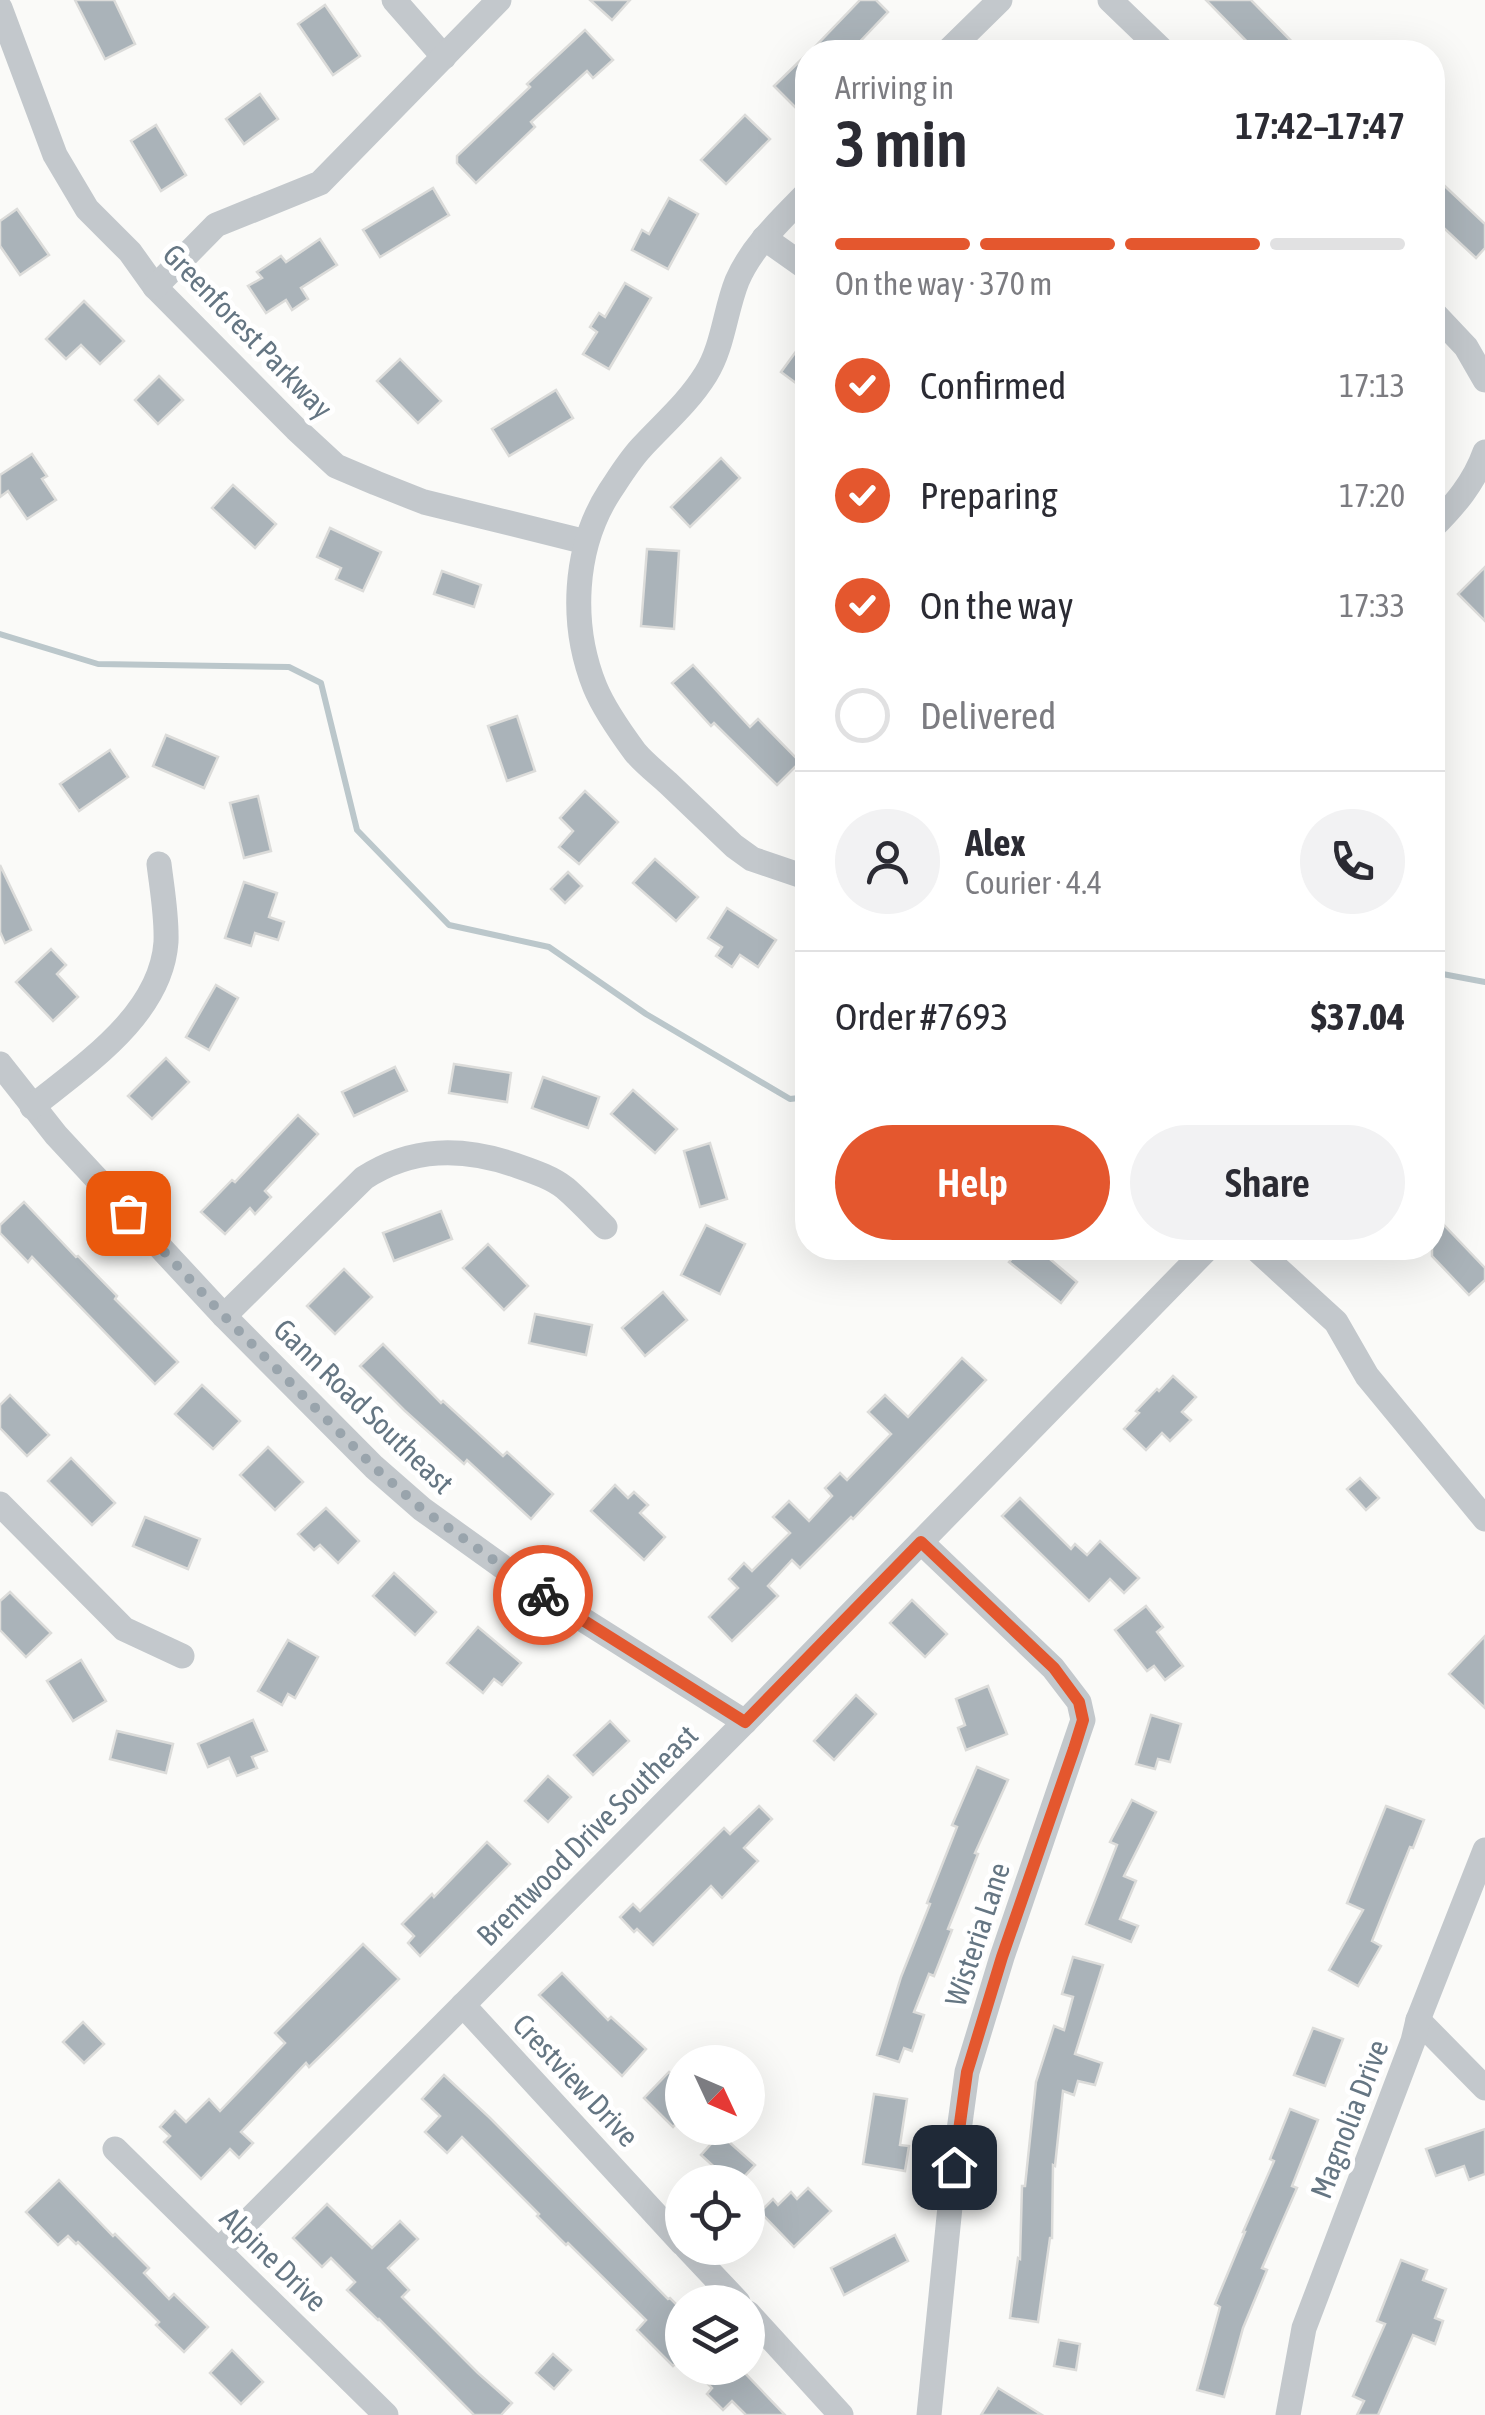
<!DOCTYPE html>
<html lang="en">
<head>
<meta charset="utf-8">
<style>
	:root { --surface:#fff; --page:#f2f2f3; --text:#2b2b33; --muted:#7c7c81; --line:#e1e1e2; --accent:#e4572e }
	body { margin:0; font-family:"Asap Condensed",sans-serif; background:var(--page); color:var(--text); height:100vh; display:flex; flex-direction:column; font-size:38px; white-space:nowrap }
	* { box-sizing:border-box; margin:0 }
	p { font-size:32px; color:var(--muted) }
	.icon { flex:none; width:55px; height:55px; fill:none; stroke:currentColor; stroke-width:2; stroke-linecap:round; stroke-linejoin:round }
	.map { position:relative; flex:1; overflow:hidden }
	.panel { position:absolute; left:795px; top:40px; width:650px; height:1220px; display:flex; flex-direction:column; background:var(--surface); border-radius:40px; box-shadow:0 10px 40px #0002 }
	.panel>* { flex:none }
	.needle { width:65px; rotate:134deg }
	.controls { position:absolute; left:665px; top:2045px; display:grid; gap:20px }
	.controls a { display:grid; place-items:center; width:100px; height:100px; border-radius:50%; background:var(--surface); box-shadow:0 10px 40px #0002; font-size:50px }
	.pin { position:absolute; display:grid; place-items:center; width:85px; height:85px; color:#fff; margin:-42px; border-radius:20px; box-shadow:0 5px 15px #0006 }
	.courier { position:absolute; display:grid; place-items:center; width:100px; height:100px; margin:-50px; border:8px solid #e4572e; border-radius:50%; background:#fff; color:#222; box-shadow:0 2px 12px #0007 }
	.head em { font-style:normal; font-weight:600 }
	.head div { display:flex; flex-direction:column-reverse }
	.head { display:flex; align-items:center; justify-content:space-between; height:170px; padding:0 40px }
	h1 { font-size:65px; font-weight:600; line-height:75px }
	.bar { display:grid; grid-template-columns:repeat(4,1fr); gap:15px 10px; align-content:center; height:120px; padding:0 40px }
	.bar i { height:12px; border-radius:8px; background:var(--line) }
	.bar .current { background:var(--accent) }
	.bar p { grid-column:span 4 }
	.line { display:flex; align-items:center; gap:25px; padding:0 40px; border-top:2px solid var(--line) }
	.line div { flex:1 }
	.round { display:grid; place-items:center; flex:none; width:105px; height:105px; border-radius:52px; background:var(--page) }
	ol { padding:0 40px; list-style:none }
	li { display:flex; align-items:center; gap:30px; height:110px }
	li p { margin-inline-start:auto }
	li .icon { padding:10px; border-radius:50%; background:var(--accent); color:#fff; stroke-width:4 }
	li:last-child { color:var(--muted) }
	li i { width:55px; height:55px; border:5px solid var(--line); border-radius:50% }
	.button { display:flex; gap:20px; margin-top:auto; padding:20px 40px }
	.button a { flex:1; height:115px; border-radius:60px; background:var(--accent); color:#fff; font-size:40px; font-weight:600; line-height:115px; text-align:center }
	.button a+a { background:var(--page); color:var(--text) }
	.map>svg:first-child { display:block }
</style>
</head>
<body>
<div class="map">
<svg width="1485" height="2415" viewBox="0 0 1485 2415">
	<rect width="100%" height="100%" fill="#fafaf8"/>
	<g fill="none" stroke-linecap="round" stroke-linejoin="round">
		<g stroke="#bbc7cb" stroke-width="6">
			<polyline points="0,634 98,664 289,667 321,683 357,830 449,925 549,947 646,1014 790,1099 808,1097"/>
			<polyline points="1432,972 1485,982"/>
		</g>
	</g>
	<g fill="#aab3b9" stroke="#dcdcda" stroke-width="2.5">
		<polygon points="75,0 114,0 135,44 105,59"/>
		<polygon points="590,0 630,0 612,20"/>
		<polygon points="860,0 876,0 888,12 850,52 810,52"/>
		<polygon points="1206,0 1251,0 1302,52 1257,52"/>
		<polygon points="325,5 360,56 333,75 298,24"/>
		<polygon points="585,30 613,60 593,78 587,71 531,122 535,127 476,183 457,163 457,156 530,87 527,84"/>
		<polygon points="808,53 808,95 795,107 774,86"/>
		<polygon points="260,94 278,119 244,144 226,119"/>
		<polygon points="745,115 770,139 726,184 701,160"/>
		<polygon points="156,125 186,175 161,191 131,141"/>
		<polygon points="1432,174 1485,224 1485,248 1476,258 1432,217"/>
		<polygon points="433,188 449,215 380,257 363,230"/>
		<polygon points="669,198 698,214 668,269 632,250 642,230 649,234"/>
		<polygon points="17,209 49,255 20,275 0,246 0,221"/>
		<polygon points="320,239 337,265 301,288 308,299 292,310 286,300 266,313 248,286 262,278 257,272 281,256 286,262"/>
		<polygon points="625,283 651,298 609,369 583,354 597,332 590,327 599,313 605,317"/>
		<polygon points="84,301 124,341 100,364 81,345 66,359 46,339"/>
		<polygon points="808,335 808,392 781,372"/>
		<polygon points="400,359 441,401 418,423 377,381"/>
		<polygon points="159,376 183,400 158,424 135,400"/>
		<polygon points="556,390 573,418 509,456 492,429"/>
		<polygon points="32,454 47,476 42,479 56,500 27,519 8,491 0,497 0,475"/>
		<polygon points="721,458 740,478 690,527 671,507"/>
		<polygon points="233,485 276,524 255,548 212,508"/>
		<polygon points="330,528 381,552 363,591 336,579 341,568 317,557"/>
		<polygon points="647,549 679,551 674,629 641,626"/>
		<polygon points="1485,567 1485,621 1458,594"/>
		<polygon points="442,571 481,585 474,607 434,594"/>
		<polygon points="693,665 750,727 758,719 800,762 777,785 714,723 711,726 672,683"/>
		<polygon points="517,716 535,771 507,781 488,726"/>
		<polygon points="166,735 218,757 204,788 153,766"/>
		<polygon points="110,750 128,777 79,811 60,784"/>
		<polygon points="585,791 618,822 579,864 559,847 573,831 560,818"/>
		<polygon points="258,796 271,851 244,858 230,803"/>
		<polygon points="655,859 698,897 676,921 633,883"/>
		<polygon points="0,865 31,930 5,943 0,932"/>
		<polygon points="568,872 582,886 565,903 551,889"/>
		<polygon points="244,882 277,893 269,917 284,922 278,940 255,933 251,946 225,938"/>
		<polygon points="727,908 776,940 758,967 740,955 732,967 716,956 722,947 708,938"/>
		<polygon points="51,949 66,965 57,974 78,997 53,1021 16,982"/>
		<polygon points="216,985 238,998 209,1050 186,1037"/>
		<polygon points="166,1058 189,1082 152,1119 128,1096"/>
		<polygon points="454,1064 511,1073 507,1102 449,1093"/>
		<polygon points="395,1067 407,1091 354,1116 342,1092"/>
		<polygon points="543,1077 599,1097 588,1128 532,1108"/>
		<polygon points="633,1090 677,1129 655,1153 611,1114"/>
		<polygon points="298,1115 318,1134 265,1191 271,1197 255,1214 250,1208 225,1234 201,1212 232,1180 235,1182"/>
		<polygon points="710,1143 727,1199 700,1207 684,1151"/>
		<polygon points="24,1202 76,1257 78,1256 117,1296 115,1299 178,1362 155,1384 32,1257 28,1262 0,1233 0,1225"/>
		<polygon points="441,1211 452,1239 394,1261 383,1233"/>
		<polygon points="1443,1224 1485,1268 1485,1280 1469,1295 1432,1256 1432,1234"/>
		<polygon points="706,1225 745,1244 720,1294 681,1275"/>
		<polygon points="488,1244 528,1286 504,1310 463,1268"/>
		<polygon points="1021,1248 1037,1248 1077,1282 1061,1303 1009,1262"/>
		<polygon points="344,1269 372,1297 335,1334 307,1306"/>
		<polygon points="663,1292 687,1320 645,1356 622,1328"/>
		<polygon points="535,1314 592,1325 586,1355 529,1343"/>
		<polygon points="383,1344 441,1403 443,1401 503,1456 507,1452 553,1494 531,1519 467,1460 464,1464 404,1410 360,1366"/>
		<polygon points="962,1358 986,1380 853,1519 851,1517 800,1568 792,1560 768,1586 778,1596 732,1641 709,1617 738,1588 729,1579 744,1563 752,1571 790,1533 773,1517 789,1501 809,1521 832,1496 825,1488 840,1473 847,1480 891,1434 868,1412 885,1395 908,1417"/>
		<polygon points="1173,1376 1196,1397 1182,1412 1191,1420 1170,1441 1162,1433 1146,1450 1124,1429 1139,1413 1136,1411 1157,1389 1159,1391"/>
		<polygon points="202,1385 240,1421 213,1449 175,1414"/>
		<polygon points="10,1395 49,1435 27,1456 0,1428 0,1405"/>
		<polygon points="268,1447 303,1482 275,1510 240,1475"/>
		<polygon points="71,1458 115,1503 92,1525 48,1481"/>
		<polygon points="1360,1478 1379,1498 1366,1510 1347,1489"/>
		<polygon points="615,1485 628,1498 634,1492 648,1505 640,1513 665,1537 644,1560 591,1511"/>
		<polygon points="1020,1498 1071,1549 1075,1544 1087,1555 1100,1541 1139,1578 1124,1593 1110,1579 1089,1601 1002,1516"/>
		<polygon points="326,1508 359,1541 338,1563 320,1545 314,1550 298,1534"/>
		<polygon points="145,1517 200,1539 188,1569 133,1546"/>
		<polygon points="394,1573 436,1612 415,1635 373,1596"/>
		<polygon points="10,1592 51,1633 26,1657 0,1630 0,1601"/>
		<polygon points="912,1600 947,1634 925,1657 890,1623"/>
		<polygon points="1146,1606 1163,1627 1157,1632 1183,1666 1165,1680 1154,1666 1147,1671 1115,1630"/>
		<polygon points="478,1627 521,1663 502,1685 494,1679 483,1693 447,1663"/>
		<polygon points="1485,1636 1485,1708 1449,1674"/>
		<polygon points="288,1640 318,1657 295,1698 288,1694 282,1705 258,1691"/>
		<polygon points="81,1660 106,1701 73,1721 47,1681"/>
		<polygon points="988,1686 1007,1734 966,1750 958,1728 965,1725 956,1699"/>
		<polygon points="856,1695 876,1714 834,1760 814,1741"/>
		<polygon points="1151,1715 1181,1724 1170,1762 1158,1759 1155,1769 1136,1764"/>
		<polygon points="253,1720 267,1751 252,1757 257,1768 237,1776 229,1758 208,1767 198,1744"/>
		<polygon points="610,1721 629,1741 593,1775 574,1755"/>
		<polygon points="117,1731 173,1744 166,1773 110,1759"/>
		<polygon points="977,1767 1008,1780 975,1853 978,1854 948,1929 952,1930 934,1976 929,1974 914,2012 924,2015 912,2051 904,2048 899,2062 877,2055 901,1977 930,1904 927,1903 957,1827 952,1825"/>
		<polygon points="548,1776 571,1797 548,1822 525,1801"/>
		<polygon points="1132,1800 1156,1812 1124,1876 1136,1881 1120,1919 1138,1926 1131,1942 1086,1924 1117,1845 1110,1842"/>
		<polygon points="759,1806 772,1819 744,1848 758,1861 722,1898 711,1886 653,1945 637,1929 634,1932 620,1917 633,1904 640,1911 724,1828 730,1834"/>
		<polygon points="1386,1806 1424,1820 1413,1848 1410,1847 1372,1941 1381,1946 1358,1986 1329,1970 1363,1910 1347,1903"/>
		<polygon points="487,1842 510,1864 420,1956 408,1943 414,1936 402,1924 432,1894 434,1897"/>
		<polygon points="363,1944 399,1979 309,2067 306,2063 241,2132 253,2143 239,2158 230,2149 201,2179 164,2142 170,2136 160,2127 175,2111 186,2122 209,2099 220,2111 285,2043 275,2033"/>
		<polygon points="1073,1957 1103,1965 1075,2054 1102,2063 1095,2085 1078,2081 1074,2095 1063,2091 1055,2166 1053,2165 1052,2238 1050,2238 1038,2322 1010,2318 1018,2258 1020,2259 1022,2186 1025,2186 1036,2082 1054,2026 1064,2030 1073,1997 1062,1994"/>
		<polygon points="562,1973 608,2020 611,2017 646,2049 622,2076 539,1995"/>
		<polygon points="83,2022 104,2044 84,2063 63,2042"/>
		<polygon points="1313,2028 1343,2039 1325,2086 1294,2075"/>
		<polygon points="669,2072 682,2085 682,2117 673,2127 644,2098"/>
		<polygon points="444,2075 490,2118 668,2299 670,2298 682,2310 682,2358 673,2366 637,2330 646,2320 568,2243 566,2245 537,2216 539,2214 462,2137 447,2153 425,2132 440,2116 422,2099"/>
		<polygon points="874,2094 907,2099 900,2145 909,2146 905,2171 863,2164"/>
		<polygon points="1290,2109 1318,2120 1292,2186 1297,2188 1262,2268 1267,2270 1243,2328 1224,2397 1197,2390 1220,2307 1215,2304 1245,2232 1243,2232 1274,2161 1270,2159"/>
		<polygon points="1485,2129 1485,2174 1469,2180 1464,2166 1436,2176 1426,2149"/>
		<polygon points="720,2134 755,2165 739,2182 731,2182 701,2155"/>
		<polygon points="59,2180 113,2236 115,2234 149,2268 144,2273 169,2299 174,2294 208,2327 184,2352 156,2325 159,2322 78,2242 76,2244 68,2236 58,2245 26,2212"/>
		<polygon points="808,2188 831,2211 794,2247 760,2212 773,2199 778,2205 791,2192 797,2199"/>
		<polygon points="327,2204 372,2248 400,2221 418,2239 388,2268 409,2290 402,2297 478,2373 512,2403 501,2415 474,2415 379,2319 378,2320 347,2290 355,2282 331,2258 322,2267 293,2238"/>
		<polygon points="895,2235 908,2261 844,2295 831,2268"/>
		<polygon points="1401,2260 1427,2270 1423,2280 1446,2289 1435,2318 1443,2321 1435,2344 1413,2335 1378,2415 1357,2415 1364,2401 1353,2396 1385,2324 1377,2321"/>
		<polygon points="1059,2340 1080,2344 1076,2370 1054,2366"/>
		<polygon points="232,2350 263,2382 241,2404 210,2373"/>
		<polygon points="553,2354 571,2370 554,2389 536,2373"/>
		<polygon points="692,2368 740,2368 785,2415 746,2415 732,2401 723,2410 707,2394 712,2388"/>
		<polygon points="998,2388 1042,2415 981,2415"/>
	</g>
	<g fill="none" stroke-linecap="round" stroke-linejoin="round">
		<g stroke="#c3c8cc" stroke-width="25">
			<polyline points="394,0 444,57"/>
			<polyline points="1110,0 1164,52"/>
			<polyline points="0,8 55,155 87,209 130,252 155,287 296,429 336,466 376,483 424,502 586,542"/>
			<polyline points="947,52 1000,0"/>
			<path d="M 808,192 C 782,219 752,246 737,281 C 725,311 723,347 706,374 C 688,403 664,423 641,448 C 629,461 620,476 610,491 C 573,548 570,625 595,687 C 604,709 621,733 635,752 C 644,763 657,773 668,783 C 690,804 712,825 734,846 L 752,859 L 808,878"/>
			<polyline points="764,238 808,269"/>
			<polyline points="155,287 216,225 320,183 499,0"/>
			<polyline points="1432,311 1466,347 1485,380"/>
			<path d="M 1432,528 C 1455,505 1474,483 1485,452"/>
			<polyline points="0,1064 56,1135 224,1316 374,1467 422,1509 525,1583 745,1722"/>
			<path d="M 32,1107 C 84,1065 161,1015 166,942 C 167,916 162,889 159,864"/>
			<polyline points="1255,1248 1336,1322 1367,1376 1485,1519"/>
			<path d="M 224,1316 L 364,1178 C 412,1147 462,1147 515,1165 C 532,1171 551,1177 565,1188 C 579,1200 592,1214 605,1227"/>
			<polyline points="0,1504 124,1629 182,1656"/>
			<polyline points="921,1542 1053,1668 1079,1702 1083,1720 1002,1957 967,2072 954,2167 929,2415"/>
			<polyline points="463,2005 682,2243"/>
			<polyline points="1418,2020 1485,2088"/>
			<polyline points="115,2149 386,2415"/>
			<polyline points="687,2248 738,2302"/>
			<polyline points="219,2250 745,1722 1208,1248"/>
			<polyline points="748,2313 841,2415"/>
			<polyline points="1288,2415 1304,2328 1413,2041 1418,2020 1485,1850"/>
		</g>
	</g>
	<g fill="none" stroke-linecap="round" stroke-linejoin="round">
		<polyline stroke="#99a4ac" stroke-width="10" stroke-dasharray="0 18" points="128,1213 224,1316 374,1467 422,1509 543,1595"/>
		<polyline stroke="#e4572e" stroke-width="12" points="543,1595 745,1722 921,1542 1054,1668 1079,1702 1083,1720 1074,1749 1002,1957 967,2072 954,2167"/>
	</g>
	<g text-anchor="middle" dominant-baseline="central" stroke-width="10" stroke-linejoin="round" paint-order="stroke">
		<g font-size="30" fill="#657683" stroke="#fff">
			<text transform="translate(248 331) rotate(46)">Greenforest Parkway</text>
			<text transform="translate(364 1406) rotate(44)">Gann Road Southeast</text>
			<text transform="translate(587 1835) rotate(-45)">Brentwood Drive Southeast</text>
			<text transform="translate(977 1934) rotate(-72)">Wisteria Lane</text>
			<text transform="translate(576 2080) rotate(47)">Crestview Drive</text>
			<text transform="translate(1349 2119) rotate(-69)">Magnolia Drive</text>
			<text transform="translate(274 2259) rotate(44)">Alpine Drive</text>
		</g>
	</g>
</svg>
<div class="controls">
<a><svg class="needle" viewBox="-14 -14 28 28"><path d="M0-13l5 13h-10z" fill="#e53935"/><path d="M0 13l5-13h-10z" fill="#7c7c81"/></svg></a>
<a><svg class="icon" aria-label="locate" viewBox="0 0 24 24"><circle cx="12" cy="12" r="6"/><path d="M12 2v4M12 18v4M2 12h4M18 12h4"/></svg></a>
<a><svg class="icon" aria-label="layers" viewBox="0 0 24 24"><path d="M12 4l9 5-9 5-9-5zM3 14l9 5 9-5"/></svg></a>
</div>
<div class="pin" style="left:128px;top:1213px;background:#ea580c"><svg class="icon" aria-label="bag" viewBox="0 0 24 24"><path d="M5 8h14l-1 12H6zM9 8a3 3 0 0 1 6 0"/></svg></div>
<div class="pin" style="left:954px;top:2167px;background:#1f2937"><svg class="icon" aria-label="home" viewBox="0 0 24 24"><path d="M3 11l9-7 9 7M6 9v11h12V9"/></svg></div>
<div class="courier" style="left:543px;top:1595px"><svg class="icon" aria-label="bike" viewBox="0 0 24 24"><circle cx="6" cy="16" r="4"/><circle cx="18" cy="16" r="4"/><path d="M6 16l4-8h5l3 8M10 8l3 8H6M13 5h3"/></svg></div>
<section class="panel">
<div class="head"><div><h1>3 min</h1><p>Arriving in</p></div><em>17:42–17:47</em></div>
<div class="bar"><i class="current"></i><i class="current"></i><i class="current"></i><i></i><p>On the way · 370 m</p></div>
<ol>
<li><svg class="icon" aria-label="check" viewBox="0 0 24 24"><path d="M5 12l5 5 9-10"/></svg>Confirmed<p>17:13</p></li>
<li><svg class="icon" aria-label="check" viewBox="0 0 24 24"><path d="M5 12l5 5 9-10"/></svg>Preparing<p>17:20</p></li>
<li><svg class="icon" aria-label="check" viewBox="0 0 24 24"><path d="M5 12l5 5 9-10"/></svg>On the way<p>17:33</p></li>
<li><i></i>Delivered</li>
</ol>
<div class="line" style="height:180px"><a class="round"><svg class="icon" aria-label="person" viewBox="0 0 24 24"><circle cx="12" cy="8" r="4"/><path d="M4 21q1-7 8-7t8 7"/></svg></a><div><b>Alex</b><p>Courier · 4.4</p></div><a class="round"><svg class="icon" aria-label="phone" viewBox="0 0 24 24"><path d="M5 4h4l2 5-3 2q2 4 5 5l2-3 5 2v4C11 20 4 13 5 4z"/></svg></a></div>
<div class="line" style="height:130px"><div>Order #7693</div><b>$37.04</b></div>
<div class="button"><a>Help</a><a>Share</a></div>
</section>
</div>
</body>
</html>
